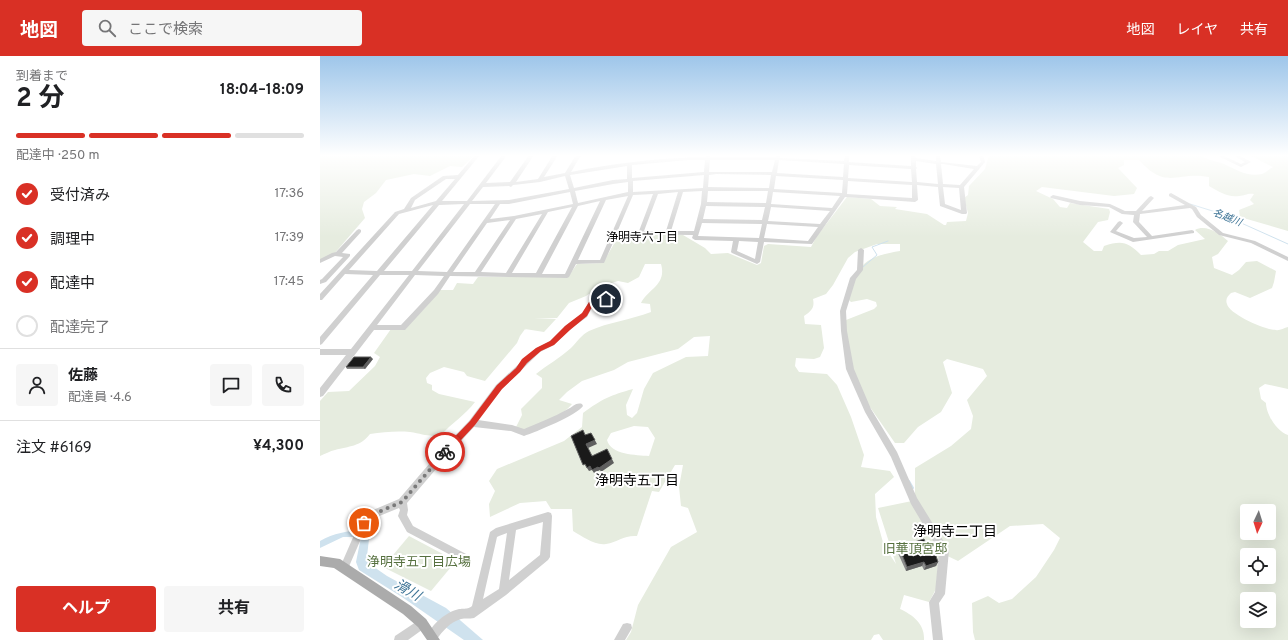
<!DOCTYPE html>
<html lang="ja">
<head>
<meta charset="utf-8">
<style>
	:root { --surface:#fff; --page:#f6f6f6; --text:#202124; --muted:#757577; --line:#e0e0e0; --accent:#d93025 }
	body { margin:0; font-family:Overpass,"Noto Sans JP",sans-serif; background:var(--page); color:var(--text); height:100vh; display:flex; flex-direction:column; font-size:15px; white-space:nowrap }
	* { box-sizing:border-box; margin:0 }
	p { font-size:13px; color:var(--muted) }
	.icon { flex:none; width:22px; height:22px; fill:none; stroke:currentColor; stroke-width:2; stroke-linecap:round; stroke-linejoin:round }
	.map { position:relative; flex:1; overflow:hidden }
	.sheet { display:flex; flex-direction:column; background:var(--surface); width:320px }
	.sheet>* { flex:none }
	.needle { width:26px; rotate:184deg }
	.fabs { position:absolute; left:920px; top:448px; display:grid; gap:8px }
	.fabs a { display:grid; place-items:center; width:36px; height:36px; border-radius:4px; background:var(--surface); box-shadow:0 4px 16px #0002; font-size:20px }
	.pin { position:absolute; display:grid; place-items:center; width:34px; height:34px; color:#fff; margin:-17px; border:2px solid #fff; border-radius:50%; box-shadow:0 1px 4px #0007 }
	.courier { position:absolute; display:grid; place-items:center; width:40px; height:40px; margin:-20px; border:3px solid #d93025; border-radius:50%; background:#fff; color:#222; box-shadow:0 1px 5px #0007 }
	.overview em { font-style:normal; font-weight:700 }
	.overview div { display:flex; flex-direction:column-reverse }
	.overview { display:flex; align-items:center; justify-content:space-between; height:68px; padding:0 16px }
	h1 { font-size:26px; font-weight:700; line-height:30px }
	.bar { display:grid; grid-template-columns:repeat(4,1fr); gap:6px 4px; align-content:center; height:48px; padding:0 16px }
	.bar i { height:5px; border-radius:3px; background:var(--line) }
	.bar .on { background:var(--accent) }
	.bar p { grid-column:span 4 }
	.line { display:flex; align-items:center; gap:10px; padding:0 16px; border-top:1px solid var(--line) }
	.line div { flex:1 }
	.round { display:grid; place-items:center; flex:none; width:42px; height:42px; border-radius:4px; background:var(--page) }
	ol { padding:0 16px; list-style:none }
	li { display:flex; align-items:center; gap:12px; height:44px }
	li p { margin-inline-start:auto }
	li .icon { padding:4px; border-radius:50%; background:var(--accent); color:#fff; stroke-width:4 }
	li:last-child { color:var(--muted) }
	li i { width:22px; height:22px; border:2px solid var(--line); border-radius:50% }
	.primary-button { display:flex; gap:8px; margin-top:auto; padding:8px 16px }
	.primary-button a { flex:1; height:46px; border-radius:4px; background:var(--accent); color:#fff; font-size:16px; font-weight:700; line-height:46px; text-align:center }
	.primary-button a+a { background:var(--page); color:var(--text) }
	header { display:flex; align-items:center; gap:24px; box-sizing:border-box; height:56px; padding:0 20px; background:var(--accent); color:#fff }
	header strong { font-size:19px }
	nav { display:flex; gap:22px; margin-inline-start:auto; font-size:14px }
	.search { width:280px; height:36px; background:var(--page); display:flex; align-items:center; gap:10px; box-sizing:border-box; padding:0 14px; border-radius:4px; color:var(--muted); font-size:15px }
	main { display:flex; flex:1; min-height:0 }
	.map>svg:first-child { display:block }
</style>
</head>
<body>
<header>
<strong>地図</strong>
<div class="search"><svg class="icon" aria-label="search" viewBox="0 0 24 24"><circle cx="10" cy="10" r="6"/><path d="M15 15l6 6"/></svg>ここで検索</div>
<nav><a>地図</a><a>レイヤ</a><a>共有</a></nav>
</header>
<main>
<section class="sheet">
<div class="overview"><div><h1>2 分</h1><p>到着まで</p></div><em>18:04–18:09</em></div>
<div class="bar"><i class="on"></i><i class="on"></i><i class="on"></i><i></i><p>配達中 · 250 m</p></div>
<ol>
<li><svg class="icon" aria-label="check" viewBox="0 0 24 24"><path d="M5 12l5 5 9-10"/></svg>受付済み<p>17:36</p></li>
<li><svg class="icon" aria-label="check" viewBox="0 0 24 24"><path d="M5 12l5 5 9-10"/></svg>調理中<p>17:39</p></li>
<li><svg class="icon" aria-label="check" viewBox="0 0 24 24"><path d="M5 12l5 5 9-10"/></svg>配達中<p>17:45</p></li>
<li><i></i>配達完了</li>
</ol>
<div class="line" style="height:72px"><a class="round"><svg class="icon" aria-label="person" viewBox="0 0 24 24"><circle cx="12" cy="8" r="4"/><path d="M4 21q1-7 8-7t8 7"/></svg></a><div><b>佐藤</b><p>配達員 · 4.6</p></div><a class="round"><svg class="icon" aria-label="chat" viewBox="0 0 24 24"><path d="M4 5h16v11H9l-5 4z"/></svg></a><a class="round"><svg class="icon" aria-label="phone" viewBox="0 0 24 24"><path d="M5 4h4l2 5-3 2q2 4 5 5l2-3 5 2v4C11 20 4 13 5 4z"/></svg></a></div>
<div class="line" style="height:52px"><div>注文 #6169</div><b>¥4,300</b></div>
<div class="primary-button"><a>ヘルプ</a><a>共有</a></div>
</section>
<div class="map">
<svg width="968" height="584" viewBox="0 0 968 584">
	<rect width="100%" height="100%" fill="#fff"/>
	<g fill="#e6ecdf" fill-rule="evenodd">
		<polygon points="0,99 155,99 142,111 130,110 110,120 94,118 66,124 56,137 44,146 42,153 45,162 14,198 0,204"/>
		<path d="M 669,99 L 881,99 C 890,106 894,104 904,108 C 917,114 927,121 942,118 C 946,117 949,113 953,111 L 931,100 L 931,99 L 968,99 L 968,175 L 920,161 L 919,154 L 934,148 L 930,144 L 934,138 C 927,137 925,140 919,140 C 908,142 898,135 889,130 L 889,121 C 856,115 847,135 819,104 L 804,104 L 804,109 L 798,112 L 817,132 L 814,138 L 794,140 L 722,131 L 716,135 L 733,143 L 740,151 L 747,152 L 750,147 L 789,153 L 790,156 L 788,164 L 778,166 L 763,186 L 774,195 L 782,195 L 784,190 C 802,184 808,186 821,199 L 834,198 L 839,195 L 848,195 L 858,189 L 885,183 L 875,174 C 886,168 899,177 908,185 L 898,198 L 892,201 L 894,212 L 912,219 L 919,214 L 926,206 L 937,205 L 956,215 L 954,226 L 952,232 L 930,242 L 915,236 L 911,237 C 908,240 905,243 907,248 C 909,258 945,274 956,274 C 959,275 964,272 968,271 L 968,333 L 945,328 L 939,332 L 941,343 L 946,347 C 946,358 957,376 968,379 L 968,584 L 655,584 L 653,576 L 652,547 L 668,540 L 679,547 L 692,543 L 716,521 L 734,494 L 740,482 L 723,468 L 690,470 L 638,505 L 619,496 L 616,533 L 609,546 L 584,539 L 580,553 C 593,559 605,568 604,584 L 563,584 L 559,578 L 554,579 L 551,584 L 306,584 L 311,576 L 318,549 L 351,491 L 377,476 L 368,452 L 361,450 L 359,431 L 363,409 L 355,409 L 339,436 L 332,435 L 317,480 C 304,479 298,486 286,488 C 275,490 262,480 253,475 L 252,453 L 231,453 L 226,445 L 200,447 L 170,461 L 169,448 L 175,435 L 169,425 L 177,413 L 244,385 L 262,371 L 263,357 C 282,343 291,339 313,333 L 306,349 L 307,359 L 312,362 L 317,357 L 324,333 L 333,317 L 366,301 L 388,300 L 390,280 L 374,281 L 358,293 L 308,306 L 294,314 L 262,325 L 247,336 L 239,344 L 252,348 C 243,360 210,376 195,373 L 202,359 L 201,353 L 222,332 L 222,322 L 216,318 C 227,309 240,302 251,292 C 256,287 262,278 269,275 C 289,266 310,264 331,256 L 330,248 L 321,247 C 328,233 347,229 341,208 L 325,208 L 319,221 L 308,227 L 298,225 L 279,231 L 266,240 L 249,247 L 237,262 L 214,262 L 236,263 L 224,276 L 205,273 L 208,269 L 200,280 L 197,287 L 165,325 L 147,320 L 144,316 L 124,311 L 110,317 L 106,322 L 107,327 L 112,329 L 112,334 L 119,338 L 155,346 C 145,359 132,367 121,379 C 108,381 103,378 90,376 C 77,375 63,376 50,378 C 40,391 29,390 15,394 C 10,395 5,398 0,400 L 0,345 L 8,336 L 29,335 L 55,310 L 60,301 L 54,297 L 71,273 L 82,274 L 105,252 L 120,234 L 133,234 L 137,227 L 153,228 L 158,221 L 248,221 L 257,208 L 283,207 L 299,179 L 363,179 L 385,192 L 391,198 L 408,197 L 437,209 L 441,207 L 444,190 L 448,188 L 491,191 L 497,180 L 527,141 L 551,143 L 560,150 L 577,151 L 575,153 L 607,158 L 624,169 L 626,169 L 627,166 L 646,165 L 648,157 L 644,142 L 648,139 L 649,130 L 665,113 ZM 557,188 L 580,188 L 580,195 C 567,197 547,201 540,213 C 535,222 531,233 527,242 L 531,246 L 547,243 L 556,246 L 557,250 L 554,253 L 526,264 L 525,306 L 536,331 L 575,387 L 584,387 L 598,371 L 621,356 L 632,337 L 623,306 L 627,303 L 663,313 L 667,320 L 647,344 L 653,360 L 651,373 L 631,390 L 595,412 L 595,440 L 592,445 L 558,452 L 576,508 L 564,490 L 556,461 L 555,438 L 574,421 L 570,415 L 541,411 L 544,399 L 531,361 L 517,329 L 507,318 L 479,316 L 475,310 L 476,302 L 494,303 L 500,301 L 504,292 L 501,269 L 485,268 L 484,260 C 491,255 495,252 493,243 L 506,238 L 513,229 L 528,202 L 535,196 ZM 314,370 L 328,371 L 335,382 L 329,400 C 316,399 291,399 287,384 L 291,377 ZM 927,455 L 949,455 L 949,477 L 927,477 ZM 927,499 L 949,499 L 949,521 L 927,521 ZM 927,543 L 949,543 L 949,565 L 927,565 Z"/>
		<polygon points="89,480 136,505 111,535 63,511"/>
	</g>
	<path fill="#cfe2ee" d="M 43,474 L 50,475 L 47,500 L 54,511 L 67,520 L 126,552 L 163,584 L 144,584 L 82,541 L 39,514 L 36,506 L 41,481 L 23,481 L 0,492 L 0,485 C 14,477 27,475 43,474 Z"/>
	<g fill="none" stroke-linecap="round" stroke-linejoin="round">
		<g stroke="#cfe2ee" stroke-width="1">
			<polyline points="870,148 899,157 968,188"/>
			<polyline points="543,211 557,199 552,191 568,185"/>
		</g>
		<polyline stroke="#cfe2ee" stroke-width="2" points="589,425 593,432"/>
		<g fill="#d0d0d0" fill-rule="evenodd">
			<path d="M 155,99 L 160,99 L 122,145 L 147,145 L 182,99 L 187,99 L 166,127 L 190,126 L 209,99 L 214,99 L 196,126 L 218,123 L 233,99 L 238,99 L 224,121 L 245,117 L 256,99 L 261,99 L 251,116 C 295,107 340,102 385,101 L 386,99 L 390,99 L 390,101 L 455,101 L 456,99 L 460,99 L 460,102 L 524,105 L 525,99 L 529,99 L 529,106 L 591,110 L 591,99 L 595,99 L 596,102 L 616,105 L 616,99 L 620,99 L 621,106 L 657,110 L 661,106 L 659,99 L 663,99 L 665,106 L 644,131 L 647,157 L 646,158 L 642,158 L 620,150 L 618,131 L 597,129 L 598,144 L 595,146 L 525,141 L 492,188 L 444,186 L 440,206 L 437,208 L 412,197 L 411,196 L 413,185 L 375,184 L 372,182 L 373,179 L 297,178 L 284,207 L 256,208 L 249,221 L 247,222 L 130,220 L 118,238 L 85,274 L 54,274 L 3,340 L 0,341 L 0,332 L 26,299 L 0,299 L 0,293 L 31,293 L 89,219 L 60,219 L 2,288 L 0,289 L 0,281 L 53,219 L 25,218 L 2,244 L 0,244 L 0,238 L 75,156 L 84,153 L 91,142 L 123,120 L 138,119 ZM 368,104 L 385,104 L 384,116 L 312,122 L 312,109 ZM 390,104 L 455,104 L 452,116 L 389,116 ZM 459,104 L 524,108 L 523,121 L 457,117 ZM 596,105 L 616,108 L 618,128 L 597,126 L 596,113 L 597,112 L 596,111 ZM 621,108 L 623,108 L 654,113 L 640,129 L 623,128 ZM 529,109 L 591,113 L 592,126 L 528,122 ZM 307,110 L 307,123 L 293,124 L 254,132 L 250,119 ZM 396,118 L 451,119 L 449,132 L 388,131 L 389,119 ZM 384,119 L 383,132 L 313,136 L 313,125 ZM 245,120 L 249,133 L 189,144 L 152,145 L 163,131 L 189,130 L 191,131 L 193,129 L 220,126 ZM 456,120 L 523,124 L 522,137 L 454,133 ZM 126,123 L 135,123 L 116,145 L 91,152 L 95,144 ZM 528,125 L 592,129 L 592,142 L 527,138 ZM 308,126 L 308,136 L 258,147 L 255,135 L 293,128 ZM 623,131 L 639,132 L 641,154 L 625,148 ZM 382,135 L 381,148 L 374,175 L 351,175 L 363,136 ZM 388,135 L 448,135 L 446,147 L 387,146 ZM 250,136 L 253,148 L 194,160 L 170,163 L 180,148 L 189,148 ZM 358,136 L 346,175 L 324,175 L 338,138 ZM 453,136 L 520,140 L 512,152 L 451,148 ZM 333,138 L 319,175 L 298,174 L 313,139 ZM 308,140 L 280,204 L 258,204 L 286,144 ZM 280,145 L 245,218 L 222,218 L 258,150 ZM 144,148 L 92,215 L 64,215 L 119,149 ZM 150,148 L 175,148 L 127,216 L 98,215 ZM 113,149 L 57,215 L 29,214 L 79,158 ZM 386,150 L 445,151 L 442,164 L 383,163 ZM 252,151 L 216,217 L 192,217 L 228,156 ZM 451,151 L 510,155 L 500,168 L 448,165 ZM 222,158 L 186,217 L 161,216 L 196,163 ZM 190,164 L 155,216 L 133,216 L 167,167 ZM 382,167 L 442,168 L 439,182 L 378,180 ZM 447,168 L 498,171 L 488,185 L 444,182 ZM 419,185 L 438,186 L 435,203 L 417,195 ZM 95,219 L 124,220 L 114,234 L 81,269 L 57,269 Z"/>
			<polygon points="896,99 902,99 921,108 925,106 913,99 919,99 931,106 921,111"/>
			<polygon points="851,137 876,151 881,159 903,177 935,185 968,201 968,205 931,187 899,179 877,161 872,153 870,152 820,158 819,166 832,180 872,174 874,175 874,177 813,186 790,176 798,166 800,165 803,167 796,175 814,182 827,181 813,166 814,159 802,158 789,151 760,149 731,142 730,141 733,139 760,145 790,148 805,155 816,155 829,141 831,140 834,142 822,155 865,149 849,140 849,138"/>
			<polygon points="39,173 41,174 41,176 22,197 30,198 30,200 6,226 0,228 0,224 2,223 23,201 15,200 0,207 0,203 12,197 16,196 37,174"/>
			<polygon points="541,192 544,194 543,214 536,223 526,255 527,275 534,313 551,353 577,396 597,442 629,494 625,538 619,547 623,584 613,584 609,546 615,536 619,495 591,448 571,401 545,356 526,313 521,275 520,255 530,222 537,214 538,194"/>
			<path d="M 286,241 L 289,243 L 288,245 L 273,250 L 267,261 L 249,274 L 234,289 L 220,296 L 182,333 L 158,364 L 192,369 L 204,373 C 218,367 234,361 248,353 C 253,351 256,346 262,348 L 263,350 C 257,359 216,376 204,380 L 191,375 L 154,371 L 128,399 L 87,447 L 88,454 L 87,459 L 93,470 L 148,499 L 150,502 L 148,505 L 145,507 L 142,505 L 87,476 L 78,460 L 80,454 L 79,452 L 52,463 L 44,476 L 27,515 L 24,517 L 21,515 L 19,512 L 21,509 L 38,470 L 46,457 L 79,443 L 122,393 L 149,365 L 176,329 L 216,292 L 230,285 L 245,270 L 263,257 L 269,246 Z"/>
			<path d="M 228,456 L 231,457 L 232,460 L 230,501 L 228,504 L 186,539 L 154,562 C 149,563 145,562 141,563 C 130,566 123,575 116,584 L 108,584 L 107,580 C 112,568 126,556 139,553 C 145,552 147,554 152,550 L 170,476 L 176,472 ZM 223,466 L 220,499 L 189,524 L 196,474 ZM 187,477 L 179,533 L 163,543 L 177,481 L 179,480 Z"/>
			<polygon points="102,562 106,563 107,567 106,571 88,584 74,584 75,580"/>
			<polygon points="307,567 311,568 312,572 305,584 294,584 303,568"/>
		</g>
		<polygon fill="#ababab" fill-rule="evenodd" points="0,500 20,503 91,550 106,563 120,584 107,584 98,571 83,558 14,512 0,510"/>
	</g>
	<g fill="#8c8c8c">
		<polygon points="53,303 45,313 27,313 26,311"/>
		<polygon points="579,491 618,506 616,510 604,514 602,510 586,515 577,495"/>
	</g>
	<g fill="#5f5f5f">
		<polygon points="51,301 53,303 45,313 43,311"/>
		<polygon points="271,377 277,388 268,392 274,404 266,388"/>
		<polygon points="287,393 294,407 281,416 280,414 274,417 272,414 269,415 267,412"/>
		<polygon points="604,506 602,510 586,515 587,511"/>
		<polygon points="618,506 616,510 604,514 606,510"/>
	</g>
	<g fill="#1a1a1a" stroke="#5f5f5f">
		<polygon points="34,301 51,301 43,311 26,311"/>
		<polygon points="263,374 265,379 271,377 275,384 266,388 272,400 287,393 292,403 279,412 278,411 272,414 270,410 267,412 265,408 263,409 251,380"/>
		<polygon points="604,483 610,499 615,497 618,506 606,510 604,506 587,511 579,491"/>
	</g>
	<linearGradient id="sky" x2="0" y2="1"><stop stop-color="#9ec6ea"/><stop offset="0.55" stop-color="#fff"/><stop offset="1" stop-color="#fff" stop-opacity="0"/></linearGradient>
	<rect width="968" height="181" fill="url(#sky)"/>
	<polygon fill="#d93025" points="286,241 288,241 288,244 273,249 267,260 250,274 234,289 221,295 207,307 200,316 182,333 155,369 128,398 123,398 123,393 150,365 177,329 196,312 202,303 216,292 230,285 245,270 262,257 269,246"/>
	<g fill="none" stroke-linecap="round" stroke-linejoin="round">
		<polyline stroke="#7a7a7a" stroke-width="4" stroke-dasharray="0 7.2" points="44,467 49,460 82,446 125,396"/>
	</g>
	<g text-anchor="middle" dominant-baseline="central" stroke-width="4" stroke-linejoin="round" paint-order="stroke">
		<g font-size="10" font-style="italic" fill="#3f7597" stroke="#fff">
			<text transform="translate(907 162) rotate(22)">名越川</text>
		</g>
		<g font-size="12" fill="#000" stroke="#fff">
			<text x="322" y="182">浄明寺六丁目</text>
		</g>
		<g font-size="13" fill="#56703f" stroke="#fff">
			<text x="595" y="494">旧華頂宮邸</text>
			<text x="99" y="507">浄明寺五丁目広場</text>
		</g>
		<g font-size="14" fill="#000" stroke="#fff">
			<text x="317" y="425">浄明寺五丁目</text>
			<text x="635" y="476">浄明寺二丁目</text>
		</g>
		<g font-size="14" font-style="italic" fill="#3f7597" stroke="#fff">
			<text transform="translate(87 535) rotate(30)">滑川</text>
		</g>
	</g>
</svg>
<div class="fabs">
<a><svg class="needle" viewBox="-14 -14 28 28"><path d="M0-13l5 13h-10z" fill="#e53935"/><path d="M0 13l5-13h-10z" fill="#757577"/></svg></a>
<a><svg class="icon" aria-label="locate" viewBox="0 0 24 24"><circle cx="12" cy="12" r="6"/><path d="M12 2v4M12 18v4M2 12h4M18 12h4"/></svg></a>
<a><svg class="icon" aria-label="layers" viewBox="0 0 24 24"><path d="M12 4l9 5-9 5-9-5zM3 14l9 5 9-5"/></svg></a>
</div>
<div class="pin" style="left:44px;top:467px;background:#ea580c"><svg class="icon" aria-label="bag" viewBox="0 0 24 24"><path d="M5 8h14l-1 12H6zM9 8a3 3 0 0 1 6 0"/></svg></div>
<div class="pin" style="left:286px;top:243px;background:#1f2937"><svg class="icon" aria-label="home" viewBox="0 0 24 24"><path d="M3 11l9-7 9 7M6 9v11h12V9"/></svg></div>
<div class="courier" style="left:125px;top:396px"><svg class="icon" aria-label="bike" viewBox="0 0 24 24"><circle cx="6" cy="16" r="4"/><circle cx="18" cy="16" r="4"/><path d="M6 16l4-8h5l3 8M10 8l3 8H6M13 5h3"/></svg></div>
</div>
</main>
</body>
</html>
